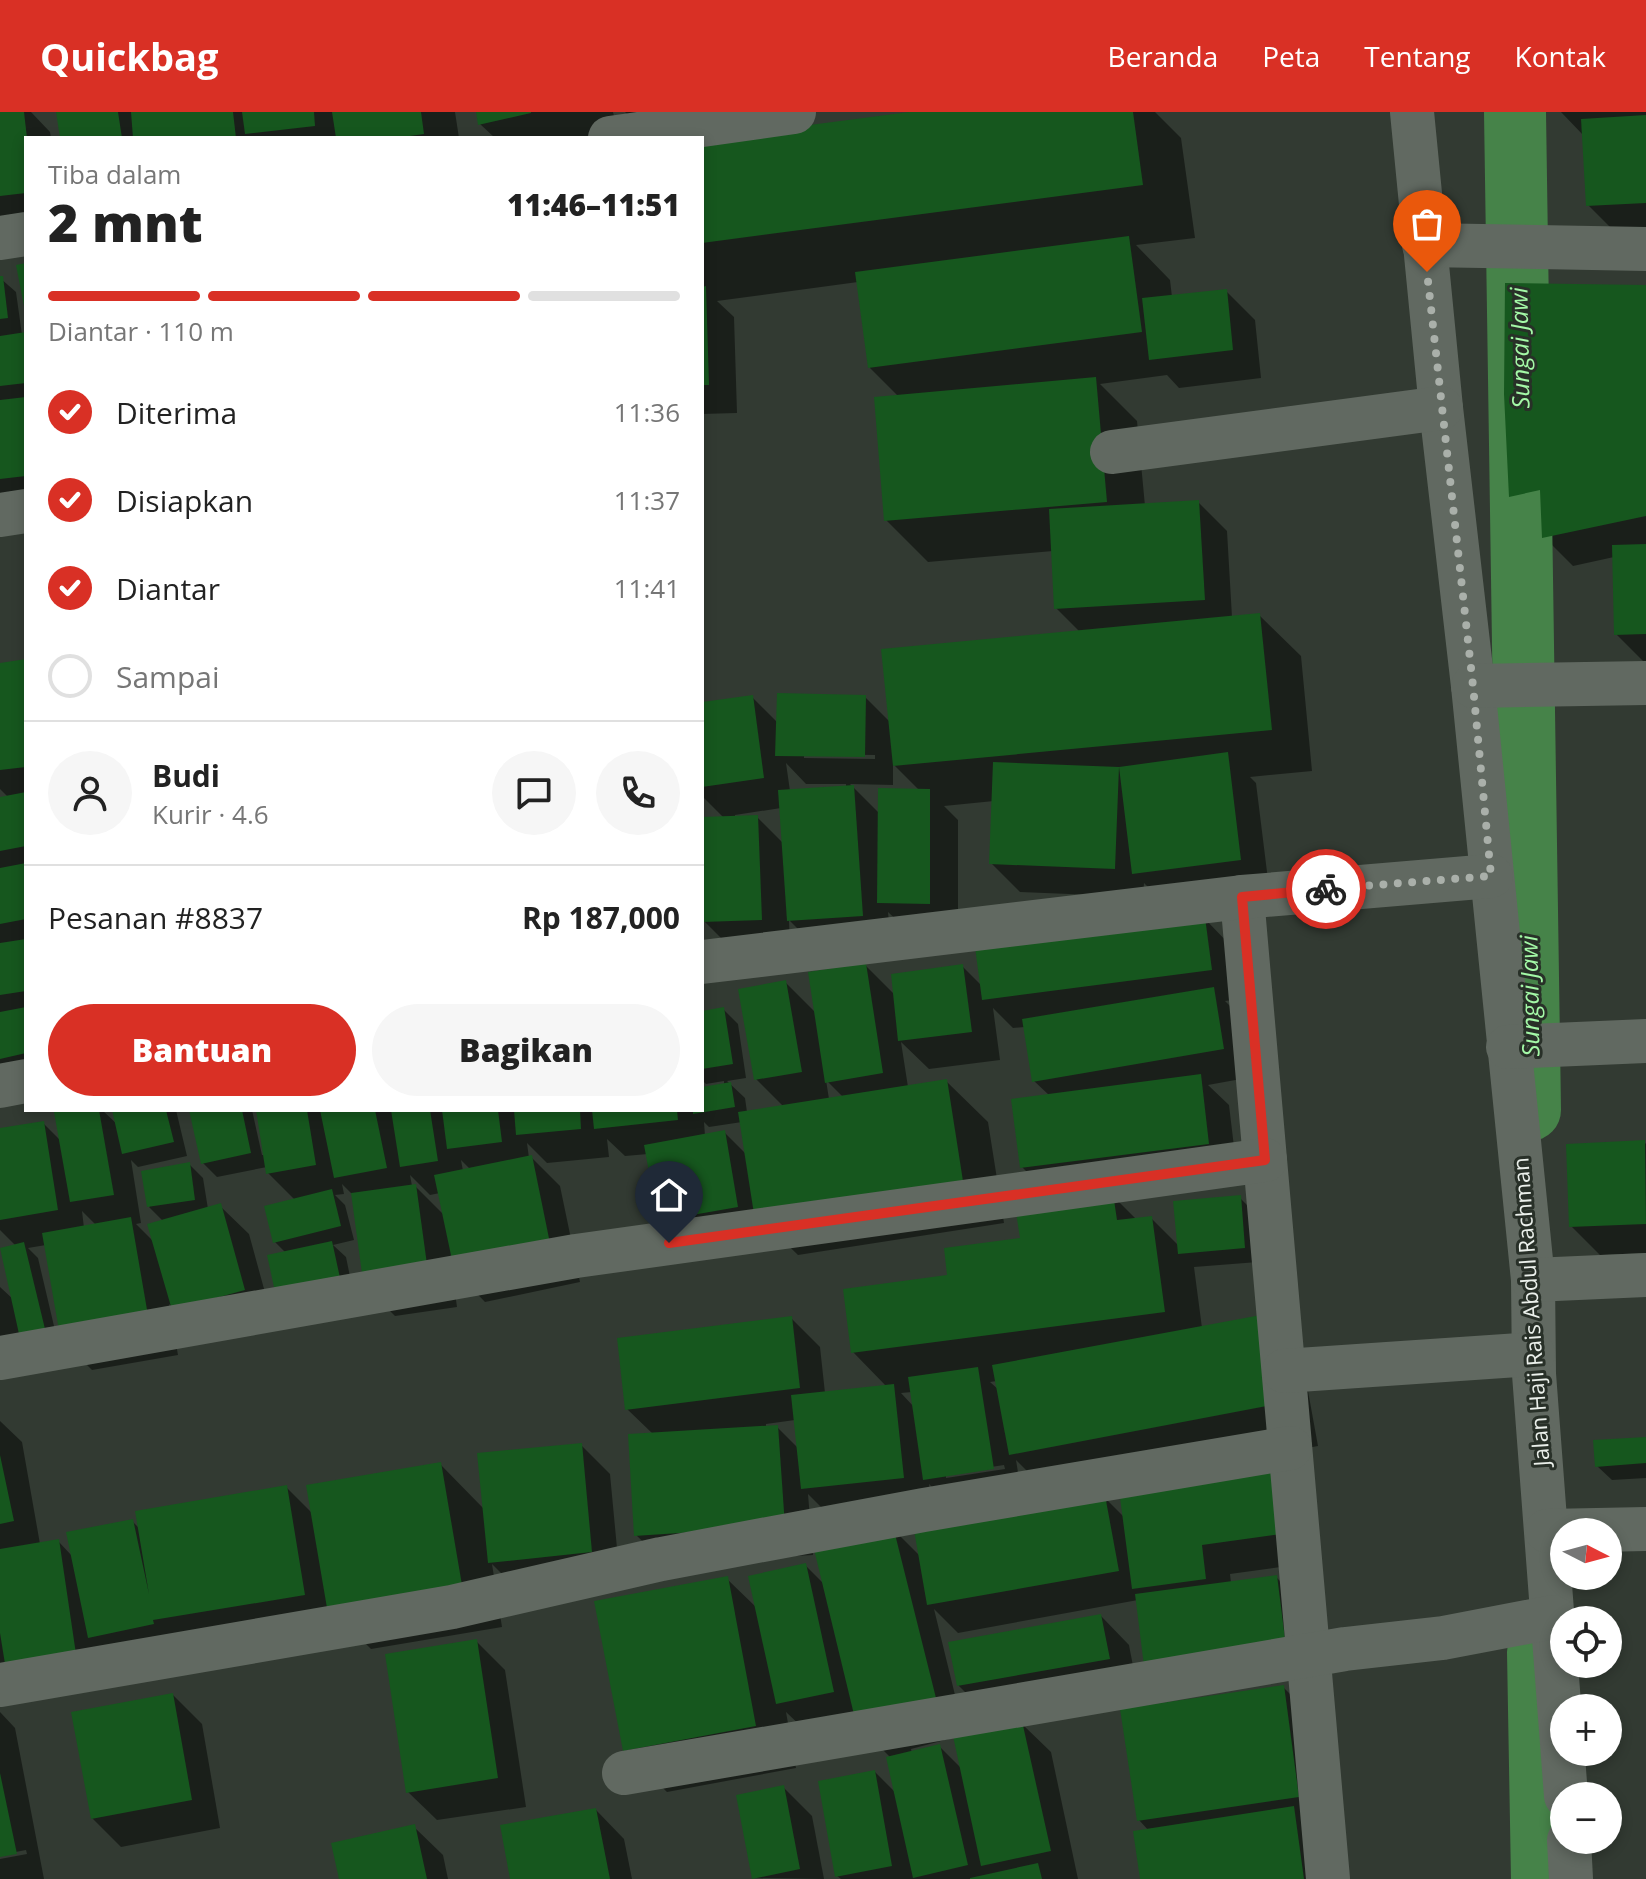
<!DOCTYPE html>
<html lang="id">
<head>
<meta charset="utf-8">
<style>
	:root { --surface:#fff; --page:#f6f6f6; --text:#222; --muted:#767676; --line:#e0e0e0; --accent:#d93025 }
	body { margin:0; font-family:"Open Sans",sans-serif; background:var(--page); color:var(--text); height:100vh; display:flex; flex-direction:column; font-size:30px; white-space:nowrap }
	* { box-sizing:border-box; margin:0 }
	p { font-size:26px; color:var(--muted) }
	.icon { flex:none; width:44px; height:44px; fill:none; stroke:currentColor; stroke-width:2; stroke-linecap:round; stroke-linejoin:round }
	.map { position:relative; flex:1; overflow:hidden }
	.side { position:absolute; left:24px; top:24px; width:680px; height:976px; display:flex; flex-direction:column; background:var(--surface); border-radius:0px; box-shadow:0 4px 12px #0003 }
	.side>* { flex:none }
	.needle { width:52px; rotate:96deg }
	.buttons { position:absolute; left:1550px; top:1406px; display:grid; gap:16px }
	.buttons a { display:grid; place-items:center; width:72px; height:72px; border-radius:50%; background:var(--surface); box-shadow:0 4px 12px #0003; font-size:40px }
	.pin { position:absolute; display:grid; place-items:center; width:68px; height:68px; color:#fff; margin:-82px -34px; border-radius:50% 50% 50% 0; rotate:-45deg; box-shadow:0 0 8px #0007 }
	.pin .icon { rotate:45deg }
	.courier { position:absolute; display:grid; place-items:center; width:80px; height:80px; margin:-40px; border:6px solid #d93025; border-radius:50%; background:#fff; color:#222; box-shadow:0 2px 10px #0007 }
	.headline em { font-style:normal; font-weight:800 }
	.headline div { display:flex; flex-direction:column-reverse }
	.headline { display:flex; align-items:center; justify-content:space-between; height:136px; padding:0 24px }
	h1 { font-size:52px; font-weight:800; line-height:60px }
	.bar { display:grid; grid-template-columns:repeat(4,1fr); gap:12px 8px; align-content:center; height:96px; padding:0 24px }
	.bar i { height:10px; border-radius:6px; background:var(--line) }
	.bar .selected { background:var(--accent) }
	.bar p { grid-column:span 4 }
	.line { display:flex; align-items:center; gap:20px; padding:0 24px; border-top:2px solid var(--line) }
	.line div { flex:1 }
	.round { display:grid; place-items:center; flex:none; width:84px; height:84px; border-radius:42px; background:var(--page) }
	ol { padding:0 24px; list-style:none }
	li { display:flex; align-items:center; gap:24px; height:88px }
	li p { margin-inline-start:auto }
	li .icon { padding:8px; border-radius:50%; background:var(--accent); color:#fff; stroke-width:4 }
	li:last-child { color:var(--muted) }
	li i { width:44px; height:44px; border:4px solid var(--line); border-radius:50% }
	.action { display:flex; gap:16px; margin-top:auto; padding:16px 24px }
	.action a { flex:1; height:92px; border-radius:48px; background:var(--accent); color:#fff; font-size:32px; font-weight:800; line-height:92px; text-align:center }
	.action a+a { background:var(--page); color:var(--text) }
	header { display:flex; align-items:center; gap:48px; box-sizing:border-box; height:112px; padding:0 40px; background:var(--accent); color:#fff }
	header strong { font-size:38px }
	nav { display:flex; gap:44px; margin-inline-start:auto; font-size:28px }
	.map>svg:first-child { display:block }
</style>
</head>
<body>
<header>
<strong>Quickbag</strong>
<nav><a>Beranda</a><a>Peta</a><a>Tentang</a><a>Kontak</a></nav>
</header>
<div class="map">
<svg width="1646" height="1767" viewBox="0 0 1646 1767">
	<rect width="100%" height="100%" fill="#323a32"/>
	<g fill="#0007" fill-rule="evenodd">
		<polygon points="0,0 31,0 50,20 51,26 26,26 26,113 0,116"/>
		<polygon points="58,0 455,0 459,26 62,26"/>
		<polygon points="478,0 613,0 617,18 577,26 495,26 480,12"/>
		<path d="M 625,0 L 806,0 L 735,25 L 925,0 L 1155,0 L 1181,26 L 1195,126 L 1136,133 L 1170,168 L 1172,185 L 1226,179 L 1255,208 L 1261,266 L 1179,276 L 1167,263 L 1100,272 L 1137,309 L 1145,394 L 1198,390 L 1227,419 L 1232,505 L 1259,503 L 1301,544 L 1312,659 L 1250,665 L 1256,671 L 1269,776 L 1163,790 L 1144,771 L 1143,785 L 1020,780 L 991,751 L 994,689 L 944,694 L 958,708 L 958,820 L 908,819 L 888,800 L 891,832 L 818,837 L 789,808 L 790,836 L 733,838 L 704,809 L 702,707 L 724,706 L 702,684 L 702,592 L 752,585 L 778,611 L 865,585 L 890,610 L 1080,520 L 1056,496 L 1053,439 L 928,450 L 886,408 L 899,285 L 870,256 L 858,170 L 717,189 L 734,205 L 737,301 L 702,302 L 702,26 L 651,26 ZM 804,642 L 875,643 L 875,647 L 804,646 ZM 786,651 L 806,672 L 846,672 L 846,675 L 790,679 ZM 893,652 L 920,679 L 880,702 L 850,672 L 893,673 ZM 781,696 L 783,731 L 757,705 L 735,706 L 735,703 Z"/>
		<polygon points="1561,0 1646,0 1646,134 1630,135 1588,93 1584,24"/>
		<polygon points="0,166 16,180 22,223 26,222 26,396 0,399"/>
		<polygon points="1646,175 1646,552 1616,522 1614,445 1573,454 1544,425 1543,412 1539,413 1511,384"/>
		<polygon points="26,549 26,957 0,963 0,687 8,685 0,677 0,553"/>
		<path d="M 1205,807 L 1233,836 L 1239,887 L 1225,889 L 1242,906 L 1252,965 L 1208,973 L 1229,993 L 1237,1060 L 1051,1084 L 1022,1055 L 1050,984 L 1034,969 L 1025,915 L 1013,916 L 993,896 L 1000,948 L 929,957 L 901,930 L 908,975 L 946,969 L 988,1010 L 1004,1111 L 798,1143 L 763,1109 L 689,1137 L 660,1108 L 648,1042 L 625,1044 L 607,1027 L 609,1045 L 547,1051 L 527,1031 L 529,1046 L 531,1045 L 560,1074 L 580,1170 L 485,1190 L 457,1161 L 453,1143 L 450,1144 L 457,1195 L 395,1204 L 366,1175 L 353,1083 L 342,1072 L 344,1082 L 335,1083 L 345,1093 L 354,1128 L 333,1133 L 346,1145 L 355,1189 L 286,1141 L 275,1130 L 295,1088 L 268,1061 L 267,1055 L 217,1065 L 203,1051 L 191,998 L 252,998 L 262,1043 L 265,1043 L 258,998 L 702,998 L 702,977 L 724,973 L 724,969 L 706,972 L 702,968 L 702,901 L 723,897 L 738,912 L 746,966 L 727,969 L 745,986 L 747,1000 L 783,994 L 756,967 L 785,870 L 817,902 L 865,853 L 895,883 L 962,854 L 982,874 ZM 826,968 L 843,985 L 829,987 ZM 704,1010 L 709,1015 L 742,1010 L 747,1043 L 724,1020 L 705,1024 ZM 461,1048 L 470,1057 L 463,1059 ZM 410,1063 L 430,1083 L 440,1081 L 445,1104 L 415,1074 L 412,1074 Z"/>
		<path d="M 74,998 L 102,998 L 118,1013 L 114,998 L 176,998 L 187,1044 L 138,1055 L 131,1048 L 141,1111 L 136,1112 L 155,1131 L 164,1110 L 149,1095 L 189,1052 L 203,1066 L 208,1097 L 220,1094 L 249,1122 L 272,1206 L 202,1226 L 169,1192 L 178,1243 L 92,1258 L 63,1229 L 46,1133 L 28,1136 L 38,1146 L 58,1231 L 0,1263 L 0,1175 L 14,1188 L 16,1134 L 0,1118 L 0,1018 L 43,1011 L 61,1029 ZM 82,1099 L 96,1113 L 84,1116 Z"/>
		<polygon points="1644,1030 1646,1032 1646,1141 1600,1143 1571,1114"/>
		<path d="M 1112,1083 L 1137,1108 L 1151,1106 L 1179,1134 L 1240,1086 L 1254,1100 L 1258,1150 L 1194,1155 L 1202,1216 L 1302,1246 L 1318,1334 L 1052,1384 L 1016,1348 L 1022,1385 L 953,1396 L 929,1372 L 932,1394 L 831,1405 L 808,1382 L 813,1443 L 665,1451 L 636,1423 L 653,1322 L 627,1297 L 791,1206 L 820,1235 L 825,1281 L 887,1275 L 853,1240 L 950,1164 ZM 997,1269 L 999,1278 L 990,1270 ZM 912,1280 L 914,1295 L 901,1281 ZM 795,1308 L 798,1336 L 777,1315 L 766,1315 L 766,1312 ZM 1004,1353 L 1005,1357 L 946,1366 L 946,1362 Z"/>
		<polygon points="0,1309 22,1330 40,1432 58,1429 73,1445 132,1409 140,1417 286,1375 314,1403 440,1352 484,1397 581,1333 610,1362 620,1468 519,1479 492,1452 502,1515 371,1537 343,1509 0,1587"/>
		<polygon points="1646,1327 1646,1366 1612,1368 1597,1354"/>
		<path d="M 1280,1359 L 1316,1450 L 1230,1462 L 1231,1471 L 1276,1465 L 1305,1494 L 1314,1563 L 1138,1488 L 958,1521 L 934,1497 L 965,1624 L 1022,1612 L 1051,1640 L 1078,1767 L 841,1767 L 837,1764 L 875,1660 L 896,1681 L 891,1646 L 859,1614 L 807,1620 L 786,1600 L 796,1656 L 667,1680 L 625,1638 L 727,1467 L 757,1496 L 805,1453 L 824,1472 L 892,1416 L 920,1444 L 1104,1385 L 1125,1406 ZM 956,1625 L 963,1658 L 939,1634 L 912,1641 L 911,1637 Z"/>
		<polygon points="1101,1504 1129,1533 1137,1575 987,1602 958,1573"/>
		<polygon points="476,1529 505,1558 526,1695 437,1708 408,1680"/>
		<polygon points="1283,1575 1325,1617 1339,1767 1142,1767 1149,1719 1139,1708"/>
		<polygon points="173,1583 202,1612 220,1716 121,1735 92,1706"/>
		<polygon points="0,1600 15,1616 44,1767 0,1767 0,1747 27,1742 26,1738 0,1743"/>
		<polygon points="784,1676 812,1704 824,1767 754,1766"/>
		<polygon points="596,1698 624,1727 632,1767 512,1767"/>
		<polygon points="414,1715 443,1743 448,1767 341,1767"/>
	</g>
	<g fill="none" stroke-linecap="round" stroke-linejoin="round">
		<g stroke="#468349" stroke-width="62">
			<polyline points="1515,0 1530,998"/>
			<polyline points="1538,1540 1542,1767"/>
		</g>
	</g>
	<g fill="#16571e">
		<polygon points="0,0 24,0 27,26 26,81 0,84"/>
		<polygon points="56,0 118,0 122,26 60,26"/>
		<polygon points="131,0 233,0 236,26 133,26"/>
		<polygon points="242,0 314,0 315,14 245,22"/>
		<polygon points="332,0 421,0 424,22 396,26 336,26"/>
		<polygon points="476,0 531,0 531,1 478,13"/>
		<polygon points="909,0 1133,0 1143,73 702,131 702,27"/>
		<polygon points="1646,3 1646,91 1586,94 1581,7"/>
		<polygon points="1129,124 1142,220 868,256 855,160"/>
		<polygon points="26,151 26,199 25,199 16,153"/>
		<polygon points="0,164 3,164 8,206 0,207"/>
		<polygon points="1505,171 1646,173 1646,404 1542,426 1540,378 1509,385 1504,282"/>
		<polygon points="706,174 709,273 702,273 702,175"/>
		<polygon points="1227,177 1233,238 1149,248 1142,186"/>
		<polygon points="26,220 26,271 0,274 0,224"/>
		<polygon points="1096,265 1107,390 884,409 874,285"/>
		<polygon points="26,285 26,364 0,367 0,288"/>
		<polygon points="1199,388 1205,488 1054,497 1049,397"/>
		<polygon points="1646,432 1646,522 1614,523 1612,433"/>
		<polygon points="1260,501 1272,618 893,654 881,537"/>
		<polygon points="26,547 26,655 0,658 0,551"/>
		<polygon points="777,581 866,583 865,645 775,644"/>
		<polygon points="753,583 764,666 702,675 702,590"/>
		<polygon points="1228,640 1241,748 1132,762 1119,655 1115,757 989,752 993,650 1119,655"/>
		<polygon points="854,673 863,804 787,809 778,678"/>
		<polygon points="878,676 930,677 930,792 877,791"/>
		<polygon points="26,680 26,734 0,739 0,685"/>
		<polygon points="758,703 762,808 702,810 702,705"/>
		<polygon points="26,751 26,807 0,812 0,756"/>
		<polygon points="1205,805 1212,858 982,888 975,835"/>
		<polygon points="26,827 26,879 0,883 0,831"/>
		<polygon points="866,851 883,961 825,971 808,860"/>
		<polygon points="963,852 972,920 898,929 891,862"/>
		<polygon points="786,868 802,960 754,968 738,877"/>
		<polygon points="1214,875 1224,937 1032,970 1022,907"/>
		<polygon points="26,895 26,941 0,947 0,900"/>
		<polygon points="724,895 733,952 702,957 702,899"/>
		<polygon points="1201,962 1209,1032 1020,1056 1011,987"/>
		<polygon points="947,967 963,1069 754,1102 738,1000"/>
		<polygon points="731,970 735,995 693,1002 693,998 702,998 702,975"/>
		<polygon points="63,998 99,998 114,1083 70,1090 54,1000"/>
		<polygon points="112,998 166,998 174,1030 122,1042"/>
		<polygon points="189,998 242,998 251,1041 201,1052"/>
		<polygon points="256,998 307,998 316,1053 266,1062"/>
		<polygon points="320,998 375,998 387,1056 334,1066"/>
		<polygon points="391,998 430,998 438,1049 400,1055"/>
		<polygon points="442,998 498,998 502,1030 447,1037"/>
		<polygon points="514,998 580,998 581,1017 516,1023"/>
		<polygon points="592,998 677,998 678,1008 594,1017"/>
		<polygon points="44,1009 58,1098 0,1108 0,1016"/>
		<polygon points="725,1018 738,1095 658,1109 644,1033"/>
		<polygon points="1645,1028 1646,1112 1569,1115 1566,1032"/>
		<polygon points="532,1043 552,1141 455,1162 434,1063"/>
		<polygon points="190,1050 195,1088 147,1095 141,1059"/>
		<polygon points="416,1072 429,1167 364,1176 351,1081"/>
		<polygon points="332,1077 341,1114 273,1131 264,1094"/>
		<polygon points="1113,1081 1117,1108 1152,1104 1165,1200 851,1241 843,1177 947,1163 944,1136 1020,1126 1015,1094"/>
		<polygon points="1241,1083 1245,1136 1178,1142 1173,1089"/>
		<polygon points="221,1091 245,1178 172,1198 147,1112"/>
		<polygon points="131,1105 150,1215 61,1230 42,1121"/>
		<polygon points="332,1129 342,1175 277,1189 267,1143"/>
		<polygon points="24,1130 45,1217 19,1222 0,1136"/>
		<polygon points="1261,1203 1277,1292 1009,1343 992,1253"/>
		<polygon points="792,1204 800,1276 625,1298 617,1226"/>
		<polygon points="978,1255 994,1357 923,1368 908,1265"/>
		<polygon points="894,1272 904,1366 801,1377 791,1283"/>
		<polygon points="778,1313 785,1414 634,1424 628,1322"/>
		<polygon points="1646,1325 1646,1351 1595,1355 1593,1328"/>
		<polygon points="582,1331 592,1440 488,1451 477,1341"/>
		<polygon points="0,1343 14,1409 0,1412"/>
		<polygon points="441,1350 462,1473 327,1496 306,1373"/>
		<polygon points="1280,1357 1289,1421 1202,1433 1206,1467 1132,1477 1119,1378"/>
		<polygon points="287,1373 305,1483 153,1508 154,1512 88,1526 66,1420 133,1407 149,1482 135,1399"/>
		<polygon points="1105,1383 1119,1459 927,1493 914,1418"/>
		<polygon points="893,1414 938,1594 857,1615 813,1433"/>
		<polygon points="59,1427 76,1542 5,1552 0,1521 0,1437"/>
		<polygon points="806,1451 834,1580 776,1592 748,1464"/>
		<polygon points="1277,1463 1286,1535 1144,1554 1135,1482"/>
		<polygon points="728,1464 756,1614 623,1639 594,1489"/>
		<polygon points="1101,1502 1110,1547 957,1574 948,1530"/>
		<polygon points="477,1527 498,1666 406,1681 385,1542"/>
		<polygon points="1284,1573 1299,1685 1137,1709 1120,1597"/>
		<polygon points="173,1581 192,1688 91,1707 71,1600"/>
		<polygon points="1022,1609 1051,1739 981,1754 953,1624"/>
		<polygon points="940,1632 968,1753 913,1766 886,1645"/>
		<polygon points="875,1658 892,1754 835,1765 818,1669"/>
		<polygon points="0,1661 17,1742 0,1745"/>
		<polygon points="784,1673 800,1757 752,1767 736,1683"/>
		<polygon points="1294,1694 1304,1767 1140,1767 1133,1719"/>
		<polygon points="596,1696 610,1767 510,1767 500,1713"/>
		<polygon points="415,1712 427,1767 339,1767 331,1731"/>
		<polygon points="1038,1751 1042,1767 970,1767 970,1766"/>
	</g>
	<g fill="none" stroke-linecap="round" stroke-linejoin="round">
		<g stroke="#616961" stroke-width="44">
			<polyline points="1412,0 1441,296 1473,574 1533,1168 1534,1262 1566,1684"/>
			<polyline points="610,26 794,0"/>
			<polyline points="0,126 26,122"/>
			<polyline points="1424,133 1646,137"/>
			<polyline points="1112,340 1441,296"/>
			<polyline points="0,403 26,399"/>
			<polyline points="1473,574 1646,571"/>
			<polyline points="1242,785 1328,1767"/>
			<polyline points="702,850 1242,785 1491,764"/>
			<polyline points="1508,935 1646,929"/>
			<polyline points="0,974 26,969"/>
			<polyline points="1533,1168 1646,1163"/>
			<polyline points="0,1246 576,1144 1265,1048"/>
			<polyline points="1284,1259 1533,1242"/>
			<polyline points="1547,1419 1646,1417"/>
			<polyline points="0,1573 452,1495 661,1447 923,1398 1290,1336"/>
			<polyline points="624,1661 1345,1537 1443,1526 1553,1505"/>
			<polyline points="1569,1728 1571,1767"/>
		</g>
	</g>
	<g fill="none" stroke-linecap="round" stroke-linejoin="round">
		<polyline stroke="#aab0aa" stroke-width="8" stroke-dasharray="0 14.4" points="1326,777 1491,764 1473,574 1427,160"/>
		<polyline stroke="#d93025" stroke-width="10" points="669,1131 1265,1048 1242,785 1326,777"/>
	</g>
	<g text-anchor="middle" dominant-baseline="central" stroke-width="6" stroke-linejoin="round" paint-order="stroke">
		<g font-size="22" fill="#ebf0eb" stroke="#283028">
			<text transform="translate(1530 1200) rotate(-94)">Jalan Haji Rais Abdul Rachman</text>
		</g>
		<g font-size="24" font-style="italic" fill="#a4f9a7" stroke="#283028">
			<text transform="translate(1519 236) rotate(-91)">Sungai Jawi</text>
			<text transform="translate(1529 884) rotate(-91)">Sungai Jawi</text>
		</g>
	</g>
</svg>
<div class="buttons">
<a><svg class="needle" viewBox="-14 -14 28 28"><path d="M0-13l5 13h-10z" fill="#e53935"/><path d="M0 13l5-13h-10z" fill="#767676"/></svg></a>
<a><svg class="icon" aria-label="locate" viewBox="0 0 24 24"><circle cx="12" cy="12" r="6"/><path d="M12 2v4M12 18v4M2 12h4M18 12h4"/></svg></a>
<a>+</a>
<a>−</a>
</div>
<div class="pin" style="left:1427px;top:160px;background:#ea580c"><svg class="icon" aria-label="bag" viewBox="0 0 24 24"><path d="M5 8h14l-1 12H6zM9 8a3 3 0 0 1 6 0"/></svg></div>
<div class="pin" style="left:669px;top:1131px;background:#1f2937"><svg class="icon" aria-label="home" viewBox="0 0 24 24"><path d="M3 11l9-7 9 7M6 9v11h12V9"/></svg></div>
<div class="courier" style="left:1326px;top:777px"><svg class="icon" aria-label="bike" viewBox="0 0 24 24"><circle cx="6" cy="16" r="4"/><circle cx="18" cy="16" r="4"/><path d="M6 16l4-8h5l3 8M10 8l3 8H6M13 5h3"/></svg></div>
<section class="side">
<div class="headline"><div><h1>2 mnt</h1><p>Tiba dalam</p></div><em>11:46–11:51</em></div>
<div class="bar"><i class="selected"></i><i class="selected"></i><i class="selected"></i><i></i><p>Diantar · 110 m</p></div>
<ol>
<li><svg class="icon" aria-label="check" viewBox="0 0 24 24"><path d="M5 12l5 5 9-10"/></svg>Diterima<p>11:36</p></li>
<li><svg class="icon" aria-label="check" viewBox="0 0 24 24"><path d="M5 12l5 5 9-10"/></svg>Disiapkan<p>11:37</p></li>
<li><svg class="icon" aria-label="check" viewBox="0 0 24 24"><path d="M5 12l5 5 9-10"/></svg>Diantar<p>11:41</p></li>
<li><i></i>Sampai</li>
</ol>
<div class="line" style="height:144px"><a class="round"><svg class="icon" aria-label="person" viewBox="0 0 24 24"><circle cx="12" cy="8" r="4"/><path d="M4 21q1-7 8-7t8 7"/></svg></a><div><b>Budi</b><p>Kurir · 4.6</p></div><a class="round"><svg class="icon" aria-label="chat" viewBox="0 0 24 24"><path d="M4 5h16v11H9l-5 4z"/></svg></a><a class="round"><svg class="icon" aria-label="phone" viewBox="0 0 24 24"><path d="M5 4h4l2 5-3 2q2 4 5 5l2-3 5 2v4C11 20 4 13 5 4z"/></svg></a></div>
<div class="line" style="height:104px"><div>Pesanan #8837</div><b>Rp 187,000</b></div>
<div class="action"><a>Bantuan</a><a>Bagikan</a></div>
</section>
</div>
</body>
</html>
